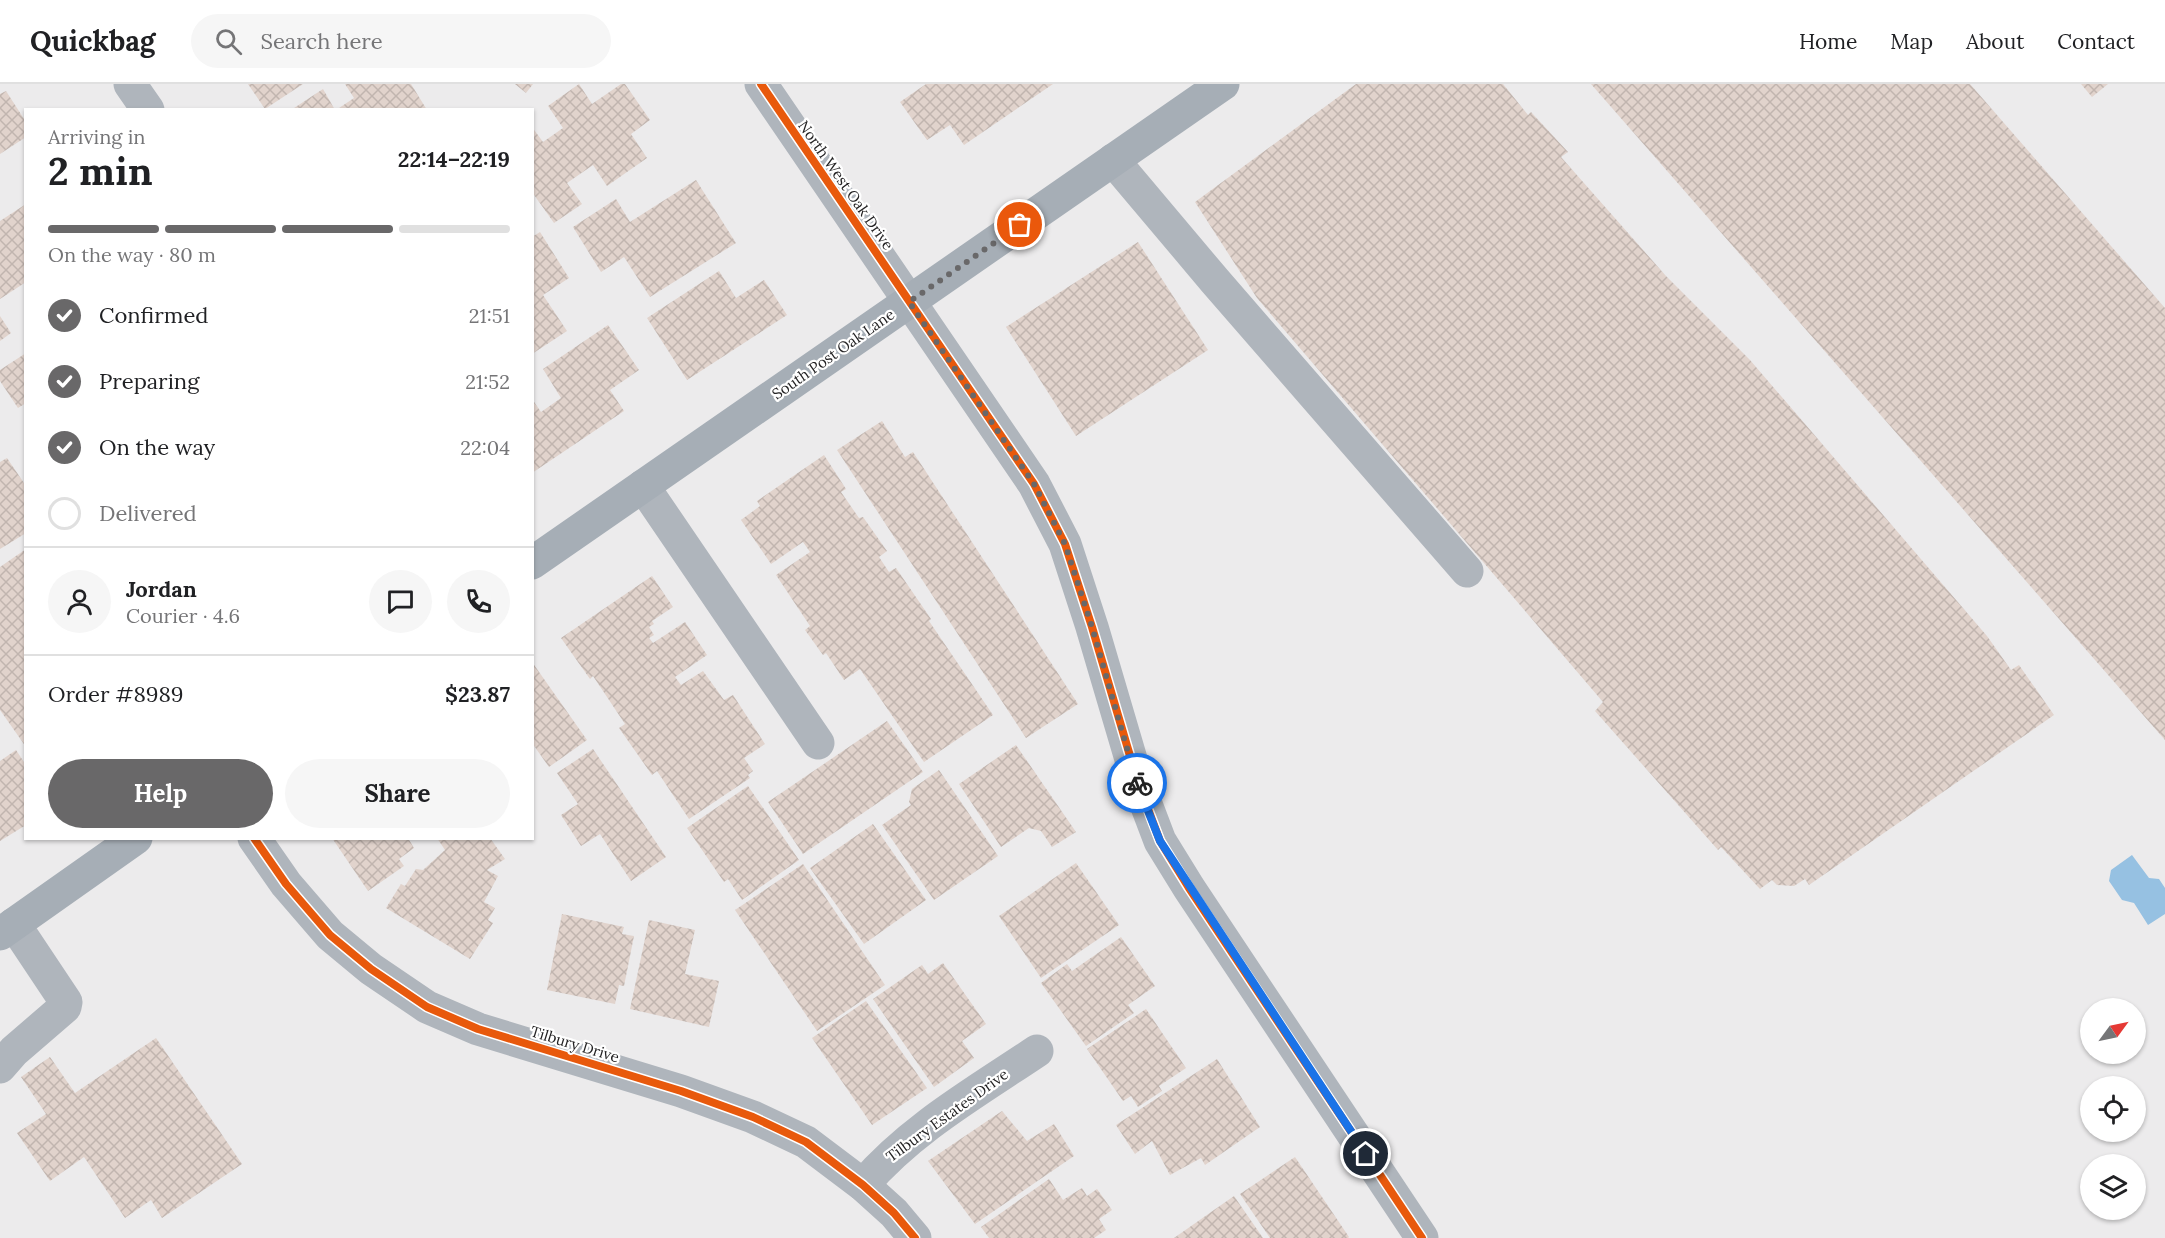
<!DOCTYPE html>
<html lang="en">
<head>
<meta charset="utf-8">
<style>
	:root { --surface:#fff; --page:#f6f6f6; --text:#202124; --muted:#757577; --line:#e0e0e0; --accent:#696869 }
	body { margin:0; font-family:Lora,serif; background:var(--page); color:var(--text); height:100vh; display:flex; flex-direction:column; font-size:22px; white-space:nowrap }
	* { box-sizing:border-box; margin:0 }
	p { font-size:20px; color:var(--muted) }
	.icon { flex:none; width:33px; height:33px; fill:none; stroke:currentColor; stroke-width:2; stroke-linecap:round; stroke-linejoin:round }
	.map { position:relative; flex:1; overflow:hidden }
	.sheet { position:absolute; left:24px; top:24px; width:510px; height:732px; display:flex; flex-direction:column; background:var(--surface); border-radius:0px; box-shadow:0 2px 4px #0004 }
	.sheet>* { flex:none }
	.needle { width:39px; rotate:57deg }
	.fabs { position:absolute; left:2080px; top:914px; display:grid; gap:12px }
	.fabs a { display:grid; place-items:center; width:66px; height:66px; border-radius:50%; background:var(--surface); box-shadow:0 2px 4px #0004; font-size:30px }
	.pin { position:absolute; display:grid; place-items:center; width:51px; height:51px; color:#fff; margin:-26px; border:3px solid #fff; border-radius:50%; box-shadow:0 2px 6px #0007 }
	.courier { position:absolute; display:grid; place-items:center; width:60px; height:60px; margin:-30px; border:4px solid #1a73e8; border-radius:50%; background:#fff; color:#222; box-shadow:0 2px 8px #0007 }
	.summary em { font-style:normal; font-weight:800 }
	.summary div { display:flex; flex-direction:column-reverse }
	.summary { display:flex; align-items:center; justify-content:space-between; height:102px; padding:0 24px }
	h1 { font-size:39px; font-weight:800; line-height:45px }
	.bar { display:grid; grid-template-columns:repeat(4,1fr); gap:9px 6px; align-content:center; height:72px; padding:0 24px }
	.bar i { height:8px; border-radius:4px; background:var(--line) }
	.bar .on { background:var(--accent) }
	.bar p { grid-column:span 4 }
	.line { display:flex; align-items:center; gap:15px; padding:0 24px; border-top:2px solid var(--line) }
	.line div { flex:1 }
	.round { display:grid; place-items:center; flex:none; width:63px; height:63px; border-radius:32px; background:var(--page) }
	ol { padding:0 24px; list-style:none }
	li { display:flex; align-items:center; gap:18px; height:66px }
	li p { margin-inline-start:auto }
	li .icon { padding:6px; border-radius:50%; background:var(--accent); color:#fff; stroke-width:4 }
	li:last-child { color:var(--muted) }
	li i { width:33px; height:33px; border:3px solid var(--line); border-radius:50% }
	.action { display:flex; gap:12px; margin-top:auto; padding:12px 24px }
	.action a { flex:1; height:69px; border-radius:36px; background:var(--accent); color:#fff; font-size:24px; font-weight:800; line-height:69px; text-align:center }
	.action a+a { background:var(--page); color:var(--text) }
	header { display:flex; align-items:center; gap:36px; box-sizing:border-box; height:84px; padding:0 30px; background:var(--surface); border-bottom:2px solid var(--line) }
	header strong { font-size:28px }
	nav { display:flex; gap:33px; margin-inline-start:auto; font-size:21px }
	.search { width:420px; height:54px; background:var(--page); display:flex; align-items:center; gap:15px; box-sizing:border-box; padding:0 21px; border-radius:33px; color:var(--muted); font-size:22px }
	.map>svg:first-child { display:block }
</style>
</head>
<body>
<header>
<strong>Quickbag</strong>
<div class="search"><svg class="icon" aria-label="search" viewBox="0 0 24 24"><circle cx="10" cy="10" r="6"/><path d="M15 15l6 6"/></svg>Search here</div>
<nav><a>Home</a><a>Map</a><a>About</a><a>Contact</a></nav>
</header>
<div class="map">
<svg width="2165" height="1154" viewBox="0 0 2165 1154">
	<defs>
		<pattern id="building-cross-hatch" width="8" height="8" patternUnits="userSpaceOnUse" patternTransform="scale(1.5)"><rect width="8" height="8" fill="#e1d3cc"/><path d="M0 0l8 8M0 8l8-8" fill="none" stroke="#c1b5af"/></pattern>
	</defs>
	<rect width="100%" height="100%" fill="#ecebec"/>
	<polygon fill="#96c1e2" points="2132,771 2149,794 2159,795 2165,804 2165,830 2148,841 2134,819 2122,816 2109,797 2111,786"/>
	<g fill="url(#building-cross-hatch)">
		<polygon points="248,0 303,0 265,25"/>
		<polygon points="345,0 411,0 427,26 336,26 354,14"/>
		<polygon points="515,0 533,0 526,9"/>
		<polygon points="579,0 592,20 621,0 625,0 650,36 631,50 647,74 607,102 593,81 567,99 582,120 554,139 532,108 532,43 543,58 563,44 548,22"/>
		<polygon points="926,0 1053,0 964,61 950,41 927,56 900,18"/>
		<polygon points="1356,0 1503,0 1528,31 1531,28 1568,68 1561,73 1666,192 1750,276 1987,552 2011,586 2019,581 2054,631 1809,801 1805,795 1794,802 1777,801 1772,796 1760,805 1721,763 1718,766 1595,627 1603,618 1257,214 1195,118"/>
		<polygon points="1591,0 1970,0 2165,224 2165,656"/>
		<polygon points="2081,0 2108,0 2092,13"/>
		<polygon points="323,5 335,26 291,26"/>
		<polygon points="6,7 26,38 26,53 0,70 0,10"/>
		<polygon points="696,96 736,159 650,213 624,173 601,188 573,143 616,115 630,138"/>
		<polygon points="26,120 26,198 0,215 0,137"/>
		<polygon points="540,148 569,194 543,211 567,247 532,270 532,153"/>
		<polygon points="1138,158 1208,266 1076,352 1006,243"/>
		<polygon points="719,187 736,214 764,196 787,231 687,296 647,234"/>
		<polygon points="0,232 11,249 0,257"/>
		<polygon points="608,241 639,286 610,306 624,327 532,389 532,315 541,328 561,314 543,285"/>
		<polygon points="26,269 26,319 18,324 0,297 0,286"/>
		<polygon points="882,337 905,373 913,368 1078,620 1026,654 837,366"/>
		<polygon points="824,371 846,405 841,408 859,434 863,433 887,467 879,473 889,488 896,484 931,535 929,537 993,631 924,678 860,585 844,596 826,569 823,571 805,546 810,542 776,491 810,468 803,458 771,480 741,436 760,422 757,417"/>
		<polygon points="7,374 26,402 26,449 0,465 0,378"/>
		<polygon points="26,465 26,663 0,626 0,483"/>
		<polygon points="652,492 673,523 652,537 654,540 649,543 654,551 649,554 653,559 685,538 707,571 675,593 681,601 703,587 724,616 733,611 765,660 744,674 753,687 748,691 750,694 689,735 657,687 652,691 619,644 625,640 593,592 590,595 561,554"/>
		<polygon points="532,578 587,656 549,683 532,659"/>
		<polygon points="887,637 923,688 803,770 768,718"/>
		<polygon points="1016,661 1076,748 1052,763 1041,747 1029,744 1001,763 959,700"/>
		<polygon points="593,665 666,773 631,797 600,750 581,762 561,731 578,720 557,689"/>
		<polygon points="16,666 26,681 26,741 0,757 0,677"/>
		<polygon points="939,686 998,772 934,816 882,741 911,721 909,718 912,705"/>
		<polygon points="748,702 799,776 742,816 728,795 724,798 687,744"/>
		<polygon points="873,740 926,816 864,860 810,784"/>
		<polygon points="332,754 408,754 414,764 399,775 404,782 368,807"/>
		<polygon points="437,754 490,754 505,775 487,786 498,792 484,818 495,824 488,836 493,839 470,875 386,824 401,800 405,802 416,785 423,786 445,766"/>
		<polygon points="1076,779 1119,841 1041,894 999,832"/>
		<polygon points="803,780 885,901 817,947 735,826"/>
		<polygon points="562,830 624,843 622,850 634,852 624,902 619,901 615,920 547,906"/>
		<polygon points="649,836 695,846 685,890 719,897 709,943 630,925"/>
		<polygon points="1121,853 1155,902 1128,921 1134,929 1086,962 1041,899 1067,880 1072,887"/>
		<polygon points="943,879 986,940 962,957 974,974 934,1003 873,915 922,881 928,890"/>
		<polygon points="866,917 927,1004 872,1041 812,954"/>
		<polygon points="1146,925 1186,984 1159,1002 1162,1007 1138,1023 1131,1012 1123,1017 1087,965"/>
		<polygon points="156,954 242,1080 162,1134 151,1116 125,1134 84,1073 50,1097 17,1049 46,1030 21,993 50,973 75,1009"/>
		<polygon points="1217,975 1260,1043 1205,1081 1201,1074 1170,1091 1152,1057 1135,1070 1116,1041"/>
		<polygon points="1002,1027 1027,1057 1054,1040 1074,1072 975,1140 928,1077"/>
		<polygon points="1295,1073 1349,1153 1348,1154 1270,1154 1240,1110"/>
		<polygon points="1049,1095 1063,1116 1082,1104 1087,1112 1097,1105 1112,1126 1099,1135 1106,1146 1094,1154 989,1154 981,1143"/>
		<polygon points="1234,1112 1263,1154 1174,1154"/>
	</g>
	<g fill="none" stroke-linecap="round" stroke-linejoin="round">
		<g stroke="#afb5bc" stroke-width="33">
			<polyline points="130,0 148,26"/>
			<polyline points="761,0 1034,400 1065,460 1092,543 1138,699 1160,757 1189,804 1422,1154"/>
			<polyline points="1113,76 1215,197 1467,487"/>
			<polyline points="643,402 818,659"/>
			<polyline points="254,754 286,800 330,851 371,885 427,923 478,945 681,1007 753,1033 806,1058 863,1101 894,1129 915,1154"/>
			<polyline points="0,983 14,967 65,923 66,918 14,840"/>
			<path d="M 863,1101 C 911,1045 976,1008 1037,967"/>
		</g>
		<g stroke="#a6aeb6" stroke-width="33">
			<polyline points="532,479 1223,0"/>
			<polyline points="0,850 136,754"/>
		</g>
		<defs>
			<g id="cycleway">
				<polyline points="761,0 1034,400 1065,460 1092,543 1138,699 1160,757 1189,804 1422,1154"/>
				<polyline points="254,754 286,800 330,851 371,885 427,923 478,945 681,1007 753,1033 806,1058 863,1101 894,1129 915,1154"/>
			</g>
		</defs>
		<use href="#cycleway" stroke="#fff" stroke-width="11"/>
		<use href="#cycleway" stroke="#e8590c" stroke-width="8"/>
	</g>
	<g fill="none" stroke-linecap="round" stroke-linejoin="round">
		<polyline stroke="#696869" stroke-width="6" stroke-dasharray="0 10.8" points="1020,141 909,218 1034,400 1065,460 1092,543 1137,699"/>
		<polyline stroke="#1a73e8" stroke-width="8" points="1137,699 1160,757 1170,772 1366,1070"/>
	</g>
	<g text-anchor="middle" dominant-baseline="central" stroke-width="4.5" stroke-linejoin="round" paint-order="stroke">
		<g font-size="15" fill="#232223" stroke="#fff">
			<text transform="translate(846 101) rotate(55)">North West Oak Drive</text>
			<text transform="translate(833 270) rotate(-35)">South Post Oak Lane</text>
			<text transform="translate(575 960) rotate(17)">Tilbury Drive</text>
			<text transform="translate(947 1031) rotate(-36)">Tilbury Estates Drive</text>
		</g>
	</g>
</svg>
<div class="fabs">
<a><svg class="needle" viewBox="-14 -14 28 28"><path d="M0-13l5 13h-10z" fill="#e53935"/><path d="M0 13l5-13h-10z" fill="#757577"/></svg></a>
<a><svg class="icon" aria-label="locate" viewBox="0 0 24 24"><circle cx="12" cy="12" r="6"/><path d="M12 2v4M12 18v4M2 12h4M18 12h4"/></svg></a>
<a><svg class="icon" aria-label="layers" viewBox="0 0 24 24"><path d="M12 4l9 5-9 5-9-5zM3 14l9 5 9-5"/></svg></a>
</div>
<div class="pin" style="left:1020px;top:141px;background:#ea580c"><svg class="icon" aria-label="bag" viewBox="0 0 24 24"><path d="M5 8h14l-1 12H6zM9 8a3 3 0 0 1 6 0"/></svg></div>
<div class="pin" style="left:1366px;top:1070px;background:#1f2937"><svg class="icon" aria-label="home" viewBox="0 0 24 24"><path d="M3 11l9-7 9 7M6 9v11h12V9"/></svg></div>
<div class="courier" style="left:1137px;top:699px"><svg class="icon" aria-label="bike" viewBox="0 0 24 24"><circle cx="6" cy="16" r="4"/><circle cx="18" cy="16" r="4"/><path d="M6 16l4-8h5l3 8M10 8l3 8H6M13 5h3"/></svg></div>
<section class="sheet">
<div class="summary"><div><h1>2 min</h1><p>Arriving in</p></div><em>22:14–22:19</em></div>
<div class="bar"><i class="on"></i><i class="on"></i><i class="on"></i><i></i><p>On the way · 80 m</p></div>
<ol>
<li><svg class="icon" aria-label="check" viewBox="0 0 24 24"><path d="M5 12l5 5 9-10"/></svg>Confirmed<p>21:51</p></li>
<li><svg class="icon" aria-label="check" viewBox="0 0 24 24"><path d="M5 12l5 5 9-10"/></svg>Preparing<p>21:52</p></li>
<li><svg class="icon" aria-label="check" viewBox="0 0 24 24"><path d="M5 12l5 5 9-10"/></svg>On the way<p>22:04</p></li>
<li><i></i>Delivered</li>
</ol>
<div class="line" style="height:108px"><a class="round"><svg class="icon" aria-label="person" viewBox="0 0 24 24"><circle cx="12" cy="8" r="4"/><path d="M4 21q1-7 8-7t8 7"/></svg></a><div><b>Jordan</b><p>Courier · 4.6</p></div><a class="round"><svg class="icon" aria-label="chat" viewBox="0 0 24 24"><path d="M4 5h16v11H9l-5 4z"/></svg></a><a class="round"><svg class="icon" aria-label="phone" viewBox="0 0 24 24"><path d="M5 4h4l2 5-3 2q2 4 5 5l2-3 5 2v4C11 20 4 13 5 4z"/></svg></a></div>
<div class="line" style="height:78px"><div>Order #8989</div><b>$23.87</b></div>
<div class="action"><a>Help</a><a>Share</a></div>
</section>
</div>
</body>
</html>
